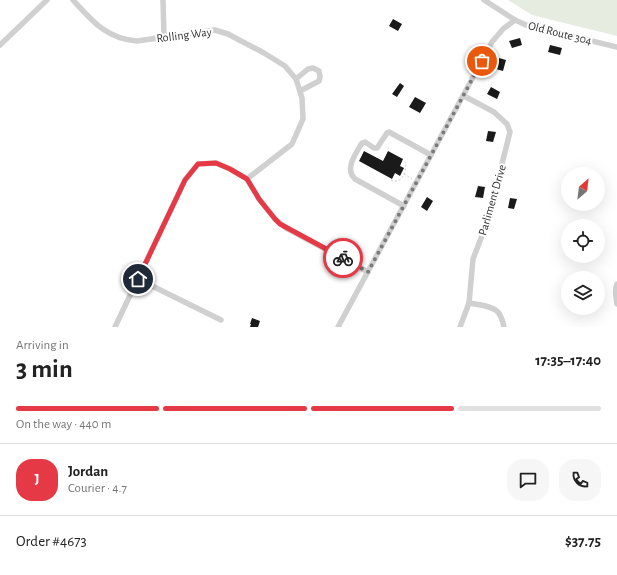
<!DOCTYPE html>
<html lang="en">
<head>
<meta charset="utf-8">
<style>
	:root { --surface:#fff; --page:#f6f6f6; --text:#222; --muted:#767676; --line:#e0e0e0; --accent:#e63946 }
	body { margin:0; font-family:"Alegreya Sans",sans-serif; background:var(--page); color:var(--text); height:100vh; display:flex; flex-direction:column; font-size:15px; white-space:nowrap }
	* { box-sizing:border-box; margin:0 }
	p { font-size:13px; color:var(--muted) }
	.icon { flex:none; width:22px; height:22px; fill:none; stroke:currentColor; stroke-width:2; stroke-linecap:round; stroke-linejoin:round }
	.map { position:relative; height:327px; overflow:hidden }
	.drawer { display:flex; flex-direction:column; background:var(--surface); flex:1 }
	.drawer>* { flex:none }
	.needle { width:26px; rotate:28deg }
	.buttons { position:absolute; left:561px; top:167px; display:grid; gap:8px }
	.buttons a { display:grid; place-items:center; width:44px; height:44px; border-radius:50%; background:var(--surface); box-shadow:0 4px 16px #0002; font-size:20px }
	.pin { position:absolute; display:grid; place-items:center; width:34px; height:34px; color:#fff; margin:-17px; border:2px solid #fff; border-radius:50%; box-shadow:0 1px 4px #0007 }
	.courier { position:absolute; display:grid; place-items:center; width:40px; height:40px; margin:-20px; border:3px solid #e63946; border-radius:50%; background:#fff; color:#222; box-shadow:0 1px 5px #0007 }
	.head em { font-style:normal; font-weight:700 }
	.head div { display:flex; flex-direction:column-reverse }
	.head { display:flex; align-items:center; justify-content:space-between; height:68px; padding:0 16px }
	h1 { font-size:26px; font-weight:700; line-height:30px }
	.bar { display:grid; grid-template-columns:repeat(4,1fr); gap:6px 4px; align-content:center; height:48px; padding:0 16px }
	.bar i { height:5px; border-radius:3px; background:var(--line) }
	.bar .selected { background:var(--accent) }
	.bar p { grid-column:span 4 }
	.line { display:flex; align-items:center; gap:10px; padding:0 16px; border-top:1px solid var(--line) }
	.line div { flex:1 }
	.round { display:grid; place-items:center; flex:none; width:42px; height:42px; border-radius:16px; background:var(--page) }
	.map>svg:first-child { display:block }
</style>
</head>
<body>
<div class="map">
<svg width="617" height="327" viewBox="0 0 617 327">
	<rect width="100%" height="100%" fill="#fff"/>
	<polygon fill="#e6ecdf" points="508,0 617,0 617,36 532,15"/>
	<g fill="#1a1a1a">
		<polygon points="393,19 402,24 398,31 389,26"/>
		<polygon points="520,38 522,45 512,48 509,41"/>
		<polygon points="550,45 562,48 560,55 548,52"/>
		<polygon points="499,58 506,60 503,71 496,69"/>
		<polygon points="400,83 404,86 397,97 392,94"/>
		<polygon points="491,87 500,92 497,99 487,94"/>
		<polygon points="415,97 426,103 420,113 409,107"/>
		<polygon points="488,131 496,132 493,142 486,141"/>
		<polygon points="364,151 383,161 388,151 403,159 400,166 404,168 400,176 395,173 392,179 359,161"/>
		<polygon points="478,186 485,187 483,198 475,197"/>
		<polygon points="427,197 433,201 427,211 421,207"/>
		<polygon points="510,198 517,199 514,209 508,208"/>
		<polygon points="252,318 260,321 258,327 250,327 251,324 250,324"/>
	</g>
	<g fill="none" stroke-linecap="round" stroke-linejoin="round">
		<g stroke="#cdcdcd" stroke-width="1" stroke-dasharray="2 2" stroke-linecap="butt">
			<polyline points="404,174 412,179"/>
			<path d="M 391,180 C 402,185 406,172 406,163 L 403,160"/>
		</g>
		<g stroke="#d0d0d0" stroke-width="5.5">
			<path d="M 73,0 C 92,21 107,39 137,41 L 215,30 L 228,34 L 264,53 L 285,66 L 296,79 L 302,98 L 303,119 L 292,144 L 247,179"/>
			<polyline points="163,0 164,37"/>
			<polyline points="484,0 515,20 526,25 617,47"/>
			<polyline points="0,45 47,0"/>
			<polyline points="296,79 308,69 313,68 319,71 320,77 319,81 300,91"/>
			<path d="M 404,206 L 355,179 C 344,169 356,153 362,143 L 365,142 L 374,148 L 377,148 L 387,133 L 389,132 L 431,155"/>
			<polyline points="138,279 221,320"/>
			<path d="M 617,284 C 614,290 616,297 617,304"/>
			<path d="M 469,303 C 478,305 491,305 498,312 C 501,316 503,322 504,327"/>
			<polyline points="115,327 185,180 198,164 216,163 230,169 247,179 259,199 275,219 286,228 368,272"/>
			<polyline points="338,327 492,42 503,29 515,20"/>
			<polyline points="460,327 469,303 473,259 488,220 510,132 507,124 494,112 464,96"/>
		</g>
	</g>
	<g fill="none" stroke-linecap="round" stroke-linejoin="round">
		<polyline stroke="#7a7a7a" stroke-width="4" stroke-dasharray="0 7.2" points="343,258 368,272 482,61"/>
		<polyline stroke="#e63946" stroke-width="5" points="138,279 185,180 198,164 216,163 230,169 247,179 259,199 275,219 280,224 343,258"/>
	</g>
	<g text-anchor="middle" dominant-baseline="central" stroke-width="4" stroke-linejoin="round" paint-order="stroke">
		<g font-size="12" fill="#333" stroke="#fff">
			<text transform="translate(560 33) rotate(14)">Old Route 304</text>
			<text transform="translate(184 35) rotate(-7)">Rolling Way</text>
			<text transform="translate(492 200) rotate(-74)">Parliment Drive</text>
		</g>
	</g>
</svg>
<div class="buttons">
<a><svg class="needle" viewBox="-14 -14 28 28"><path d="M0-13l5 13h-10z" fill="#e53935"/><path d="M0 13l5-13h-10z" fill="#767676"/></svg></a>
<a><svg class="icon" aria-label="locate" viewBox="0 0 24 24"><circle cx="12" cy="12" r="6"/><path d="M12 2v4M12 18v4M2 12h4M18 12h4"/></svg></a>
<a><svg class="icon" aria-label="layers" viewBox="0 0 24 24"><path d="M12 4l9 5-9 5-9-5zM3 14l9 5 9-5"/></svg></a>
</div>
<div class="pin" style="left:482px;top:61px;background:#ea580c"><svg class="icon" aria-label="bag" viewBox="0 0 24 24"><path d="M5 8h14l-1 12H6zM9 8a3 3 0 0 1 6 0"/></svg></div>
<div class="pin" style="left:138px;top:279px;background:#1f2937"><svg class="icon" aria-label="home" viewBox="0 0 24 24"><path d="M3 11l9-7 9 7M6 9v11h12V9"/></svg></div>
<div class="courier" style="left:343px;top:258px"><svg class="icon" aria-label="bike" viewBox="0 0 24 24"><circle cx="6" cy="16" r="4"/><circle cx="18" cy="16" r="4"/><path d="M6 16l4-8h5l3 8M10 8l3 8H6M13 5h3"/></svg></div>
</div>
<section class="drawer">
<div class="head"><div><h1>3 min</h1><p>Arriving in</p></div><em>17:35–17:40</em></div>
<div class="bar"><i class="selected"></i><i class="selected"></i><i class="selected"></i><i></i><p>On the way · 440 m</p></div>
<div class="line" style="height:72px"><b class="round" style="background:var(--accent);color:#fff">J</b><div><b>Jordan</b><p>Courier · 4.7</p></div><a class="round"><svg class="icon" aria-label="chat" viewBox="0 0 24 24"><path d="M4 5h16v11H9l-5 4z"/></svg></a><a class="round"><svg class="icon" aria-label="phone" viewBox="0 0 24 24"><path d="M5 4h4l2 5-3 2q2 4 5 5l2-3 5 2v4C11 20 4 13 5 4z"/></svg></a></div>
<div class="line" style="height:52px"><div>Order #4673</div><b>$37.75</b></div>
</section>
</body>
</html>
